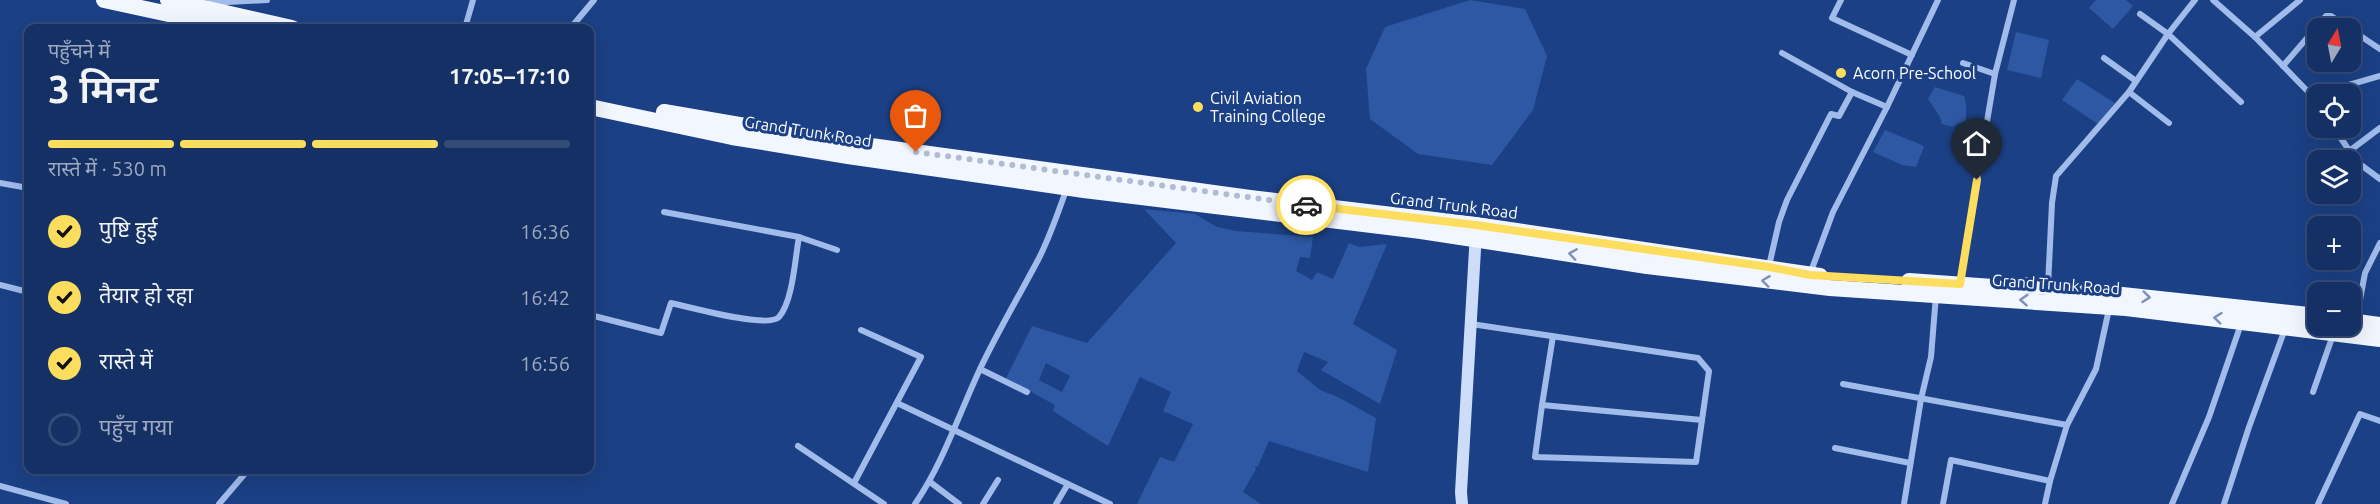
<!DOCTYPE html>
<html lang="hi">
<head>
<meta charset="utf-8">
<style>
	:root { --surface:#143064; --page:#1d386a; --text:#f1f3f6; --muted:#9da9bf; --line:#334b78; --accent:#fddd5d }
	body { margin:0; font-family:Ubuntu,"Noto Sans Devanagari",sans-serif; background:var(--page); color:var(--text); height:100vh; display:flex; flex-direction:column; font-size:22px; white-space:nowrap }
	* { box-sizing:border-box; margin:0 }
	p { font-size:20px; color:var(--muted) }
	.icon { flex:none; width:33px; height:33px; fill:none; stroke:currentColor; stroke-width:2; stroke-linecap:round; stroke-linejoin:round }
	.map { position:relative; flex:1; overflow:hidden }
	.side { position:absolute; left:24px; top:24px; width:570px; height:450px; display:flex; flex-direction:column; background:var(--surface); border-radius:12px; box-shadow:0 6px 24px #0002,0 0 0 2px var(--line) }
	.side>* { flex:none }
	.needle { width:39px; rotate:10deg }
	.tools { position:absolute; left:2307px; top:18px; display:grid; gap:12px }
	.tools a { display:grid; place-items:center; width:54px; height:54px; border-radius:12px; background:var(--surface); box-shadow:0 6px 24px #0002,0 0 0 2px var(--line); font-size:30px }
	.pin { position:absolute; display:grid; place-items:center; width:51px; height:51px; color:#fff; margin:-62px -26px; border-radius:50% 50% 50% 0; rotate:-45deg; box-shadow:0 0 6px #0007 }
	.pin .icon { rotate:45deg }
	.courier { position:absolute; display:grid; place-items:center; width:60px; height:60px; margin:-30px; border:4px solid #fddd5d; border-radius:50%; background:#fff; color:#222; box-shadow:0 2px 8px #0007 }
	.headline em { font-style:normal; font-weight:600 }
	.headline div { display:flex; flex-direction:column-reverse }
	.headline { display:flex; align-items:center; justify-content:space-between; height:102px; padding:0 24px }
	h1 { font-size:39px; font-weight:600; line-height:45px }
	.bar { display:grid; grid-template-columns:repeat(4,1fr); gap:9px 6px; align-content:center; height:72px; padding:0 24px }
	.bar i { height:8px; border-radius:4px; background:var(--line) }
	.bar .on { background:var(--accent) }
	.bar p { grid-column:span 4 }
	ol { padding:0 24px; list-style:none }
	li { display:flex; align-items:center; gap:18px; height:66px }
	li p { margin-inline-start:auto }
	li .icon { padding:6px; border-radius:50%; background:var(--accent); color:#111; stroke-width:4 }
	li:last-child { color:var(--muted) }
	li i { width:33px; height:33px; border:3px solid var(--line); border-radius:50% }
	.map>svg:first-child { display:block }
</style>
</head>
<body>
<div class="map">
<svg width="2380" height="504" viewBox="0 0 2380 504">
	<rect width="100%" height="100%" fill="#1b4085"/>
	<g fill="#2e58a3" fill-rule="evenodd">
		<polygon points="1470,0 1525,9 1547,56 1533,110 1492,165 1418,154 1370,119 1366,69 1385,27"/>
		<polygon points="2096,0 2126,0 2133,6 2113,29 2089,8"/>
		<polygon points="2016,32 2049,40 2041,78 2007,70"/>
		<polygon points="2077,79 2115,103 2098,124 2062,100"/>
		<polygon points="1935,87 1964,96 1966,104 1966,122 1958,123 1953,127 1942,124 1940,117 1928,99"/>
		<polygon points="1885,130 1922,145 1924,147 1916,167 1902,165 1873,152"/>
		<path d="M 1144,209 L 1195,214 L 1217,227 L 1236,231 L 1313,237 L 1310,258 L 1300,257 L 1296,271 L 1312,280 L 1317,272 L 1333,279 L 1349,243 L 1359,247 L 1387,244 L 1353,324 L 1397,350 L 1380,404 L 1321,370 L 1328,362 L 1304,352 L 1297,371 L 1320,390 L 1338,397 L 1376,418 L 1368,472 L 1269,441 L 1258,466 L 1255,467 L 1256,469 L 1243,492 L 1261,504 L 1137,504 L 1160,457 L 1174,462 L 1193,424 L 1163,411 L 1171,392 L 1140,377 L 1108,446 L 1053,411 L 1055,405 L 1006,378 L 1032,326 L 1087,343 L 1176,243 ZM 1046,363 L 1070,376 L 1062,392 L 1039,380 Z"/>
	</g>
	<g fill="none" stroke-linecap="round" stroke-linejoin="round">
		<g stroke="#a1bceb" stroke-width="6">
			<polyline points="1841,0 1832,18 1912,55"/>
			<polyline points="2213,0 2255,37 2318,102"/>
			<polyline points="208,3 267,0"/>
			<polyline points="2140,14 2168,34 2241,102"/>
			<polyline points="465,28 473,0"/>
			<polyline points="564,28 574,24 594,0"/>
			<polyline points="2350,29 2380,49"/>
			<polyline points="2255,37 2300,0"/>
			<polyline points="1782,53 1852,92 1887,107"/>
			<polyline points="2104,58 2136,81"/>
			<polyline points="1963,63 1995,74"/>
			<polyline points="2283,66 2326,16 2331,16 2349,28"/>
			<polyline points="2129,92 2169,123"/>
			<polyline points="2326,94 2328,91 2380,76"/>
			<polyline points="2334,128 2357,162 2380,179"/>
			<polyline points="2348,152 2380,128"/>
			<polyline points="0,183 28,188"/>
			<polyline points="664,212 799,237 837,250"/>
			<polyline points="1769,266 1779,222 1787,200 1831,114 1839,116 1852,92"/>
			<polyline points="1810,274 1833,212 1887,107 1938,0"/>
			<polyline points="1960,282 1995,74 2014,0"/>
			<polyline points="0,285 28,292"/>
			<polyline points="2048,286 2052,203 2056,176 2129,92 2168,34 2195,0"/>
			<path d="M 590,315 L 661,333 L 671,303 C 689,307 768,329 779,317 C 793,301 795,258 799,237"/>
			<polyline points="2356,321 2365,273 2380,243"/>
			<polyline points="1471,324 1478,325 1698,358 1709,371 1702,420 1542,405 1553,336"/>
			<polyline points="980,369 1027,392"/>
			<polyline points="1843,384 2067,425"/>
			<polyline points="2313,392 2333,335"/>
			<polyline points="897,403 1110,504"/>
			<polyline points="1542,405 1535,457 1696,462 1702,420"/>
			<polyline points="798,446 884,504"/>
			<polyline points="1835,448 1910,463"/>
			<polyline points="930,482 959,504"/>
			<polyline points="854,483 921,357 861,330"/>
			<polyline points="0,486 66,504"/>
			<polyline points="219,504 248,470"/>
			<path d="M 915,504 C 943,463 959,414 980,369 C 998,331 1019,296 1038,260 C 1050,237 1058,212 1067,188"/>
			<polyline points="983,504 998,480"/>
			<polyline points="1056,504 1068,484"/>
			<polyline points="1904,504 1921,399 1931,357 1936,295"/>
			<polyline points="1943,504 1951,460 2050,481"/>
			<polyline points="2045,504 2050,481 2067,425 2096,369 2109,309"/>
			<polyline points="2172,504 2209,417 2241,324"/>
			<polyline points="2224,504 2249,427 2285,329"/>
			<polyline points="2318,504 2360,414 2380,421"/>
		</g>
		<polyline stroke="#cddcf8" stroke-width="12" points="1462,504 1461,492 1476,232"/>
		<g stroke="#f2f6ff" stroke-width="16">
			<polyline points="104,0 233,28"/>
			<polyline points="168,0 292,28"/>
			<polyline points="590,107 732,137 848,156 1084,190 1421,231 1647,266 1830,288 2126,308 2380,339"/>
			<polyline points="664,112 827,140 1250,198 1476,225 1820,276"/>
			<polyline points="1909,281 1993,287 2018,285 2048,287 2318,316"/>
			<polyline points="2350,321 2380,325"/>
		</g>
	</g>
	<defs><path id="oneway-chevron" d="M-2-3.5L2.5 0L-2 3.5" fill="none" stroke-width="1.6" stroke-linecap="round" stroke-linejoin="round" transform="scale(1.5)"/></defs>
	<g stroke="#7c92bc">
		<use href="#oneway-chevron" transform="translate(1573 254) rotate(-171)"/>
		<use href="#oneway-chevron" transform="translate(1766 281) rotate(-173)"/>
		<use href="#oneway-chevron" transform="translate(2146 297) rotate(6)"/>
		<use href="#oneway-chevron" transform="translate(2024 300) rotate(-176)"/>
		<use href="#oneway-chevron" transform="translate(2218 318) rotate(-174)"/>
	</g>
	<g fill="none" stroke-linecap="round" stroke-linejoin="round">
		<polyline stroke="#afbcd4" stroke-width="6" stroke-dasharray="0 10.8" points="916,152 1306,205"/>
		<polyline stroke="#fddd5d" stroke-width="8" points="1306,205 1476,225 1769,267 1810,275 1960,284 1977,180"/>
	</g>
	<g fill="#fddd5d" stroke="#1b4085" stroke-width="2">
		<circle cx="1841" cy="73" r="6"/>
		<circle cx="1198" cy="107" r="6"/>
	</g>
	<g text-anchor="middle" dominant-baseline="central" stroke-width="6" stroke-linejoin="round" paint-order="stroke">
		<g font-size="16" fill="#fff" stroke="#1b4085" text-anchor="start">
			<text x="1853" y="73">Acorn Pre-School</text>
			<text x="1210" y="98">Civil Aviation<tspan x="1210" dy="18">Training College</tspan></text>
		</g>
		<g font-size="16" fill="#fff" stroke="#1b4085">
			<text transform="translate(808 131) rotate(9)">Grand Trunk Road</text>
			<text transform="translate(1454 205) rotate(7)">Grand Trunk Road</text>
			<text transform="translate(2056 284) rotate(4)">Grand Trunk Road</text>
		</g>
	</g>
</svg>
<div class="tools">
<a><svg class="needle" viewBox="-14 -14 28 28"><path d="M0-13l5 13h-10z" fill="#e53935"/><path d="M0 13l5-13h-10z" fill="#9da9bf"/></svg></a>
<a><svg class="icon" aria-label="locate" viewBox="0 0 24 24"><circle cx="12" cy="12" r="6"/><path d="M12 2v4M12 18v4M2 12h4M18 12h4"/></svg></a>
<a><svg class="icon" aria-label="layers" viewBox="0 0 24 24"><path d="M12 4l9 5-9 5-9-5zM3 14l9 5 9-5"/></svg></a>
<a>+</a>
<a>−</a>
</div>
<div class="pin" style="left:916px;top:152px;background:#ea580c"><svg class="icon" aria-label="bag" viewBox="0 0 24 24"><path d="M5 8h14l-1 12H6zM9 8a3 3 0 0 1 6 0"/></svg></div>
<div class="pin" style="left:1977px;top:180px;background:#1f2937"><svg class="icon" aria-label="home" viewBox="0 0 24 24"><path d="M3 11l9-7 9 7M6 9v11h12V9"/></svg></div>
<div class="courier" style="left:1306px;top:205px"><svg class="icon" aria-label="car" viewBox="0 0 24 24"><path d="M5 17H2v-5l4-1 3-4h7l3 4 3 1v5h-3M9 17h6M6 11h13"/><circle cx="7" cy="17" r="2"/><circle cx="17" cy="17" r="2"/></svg></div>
<section class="side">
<div class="headline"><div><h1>3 मिनट</h1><p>पहुँचने में</p></div><em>17:05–17:10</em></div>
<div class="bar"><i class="on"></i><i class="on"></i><i class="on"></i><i></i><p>रास्ते में · 530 m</p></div>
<ol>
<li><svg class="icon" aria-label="check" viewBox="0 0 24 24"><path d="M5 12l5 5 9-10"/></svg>पुष्टि हुई<p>16:36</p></li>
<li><svg class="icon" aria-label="check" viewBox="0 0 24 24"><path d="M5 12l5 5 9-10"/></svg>तैयार हो रहा<p>16:42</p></li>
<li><svg class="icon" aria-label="check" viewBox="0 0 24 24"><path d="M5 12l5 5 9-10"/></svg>रास्ते में<p>16:56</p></li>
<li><i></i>पहुँच गया</li>
</ol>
</section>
</div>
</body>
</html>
